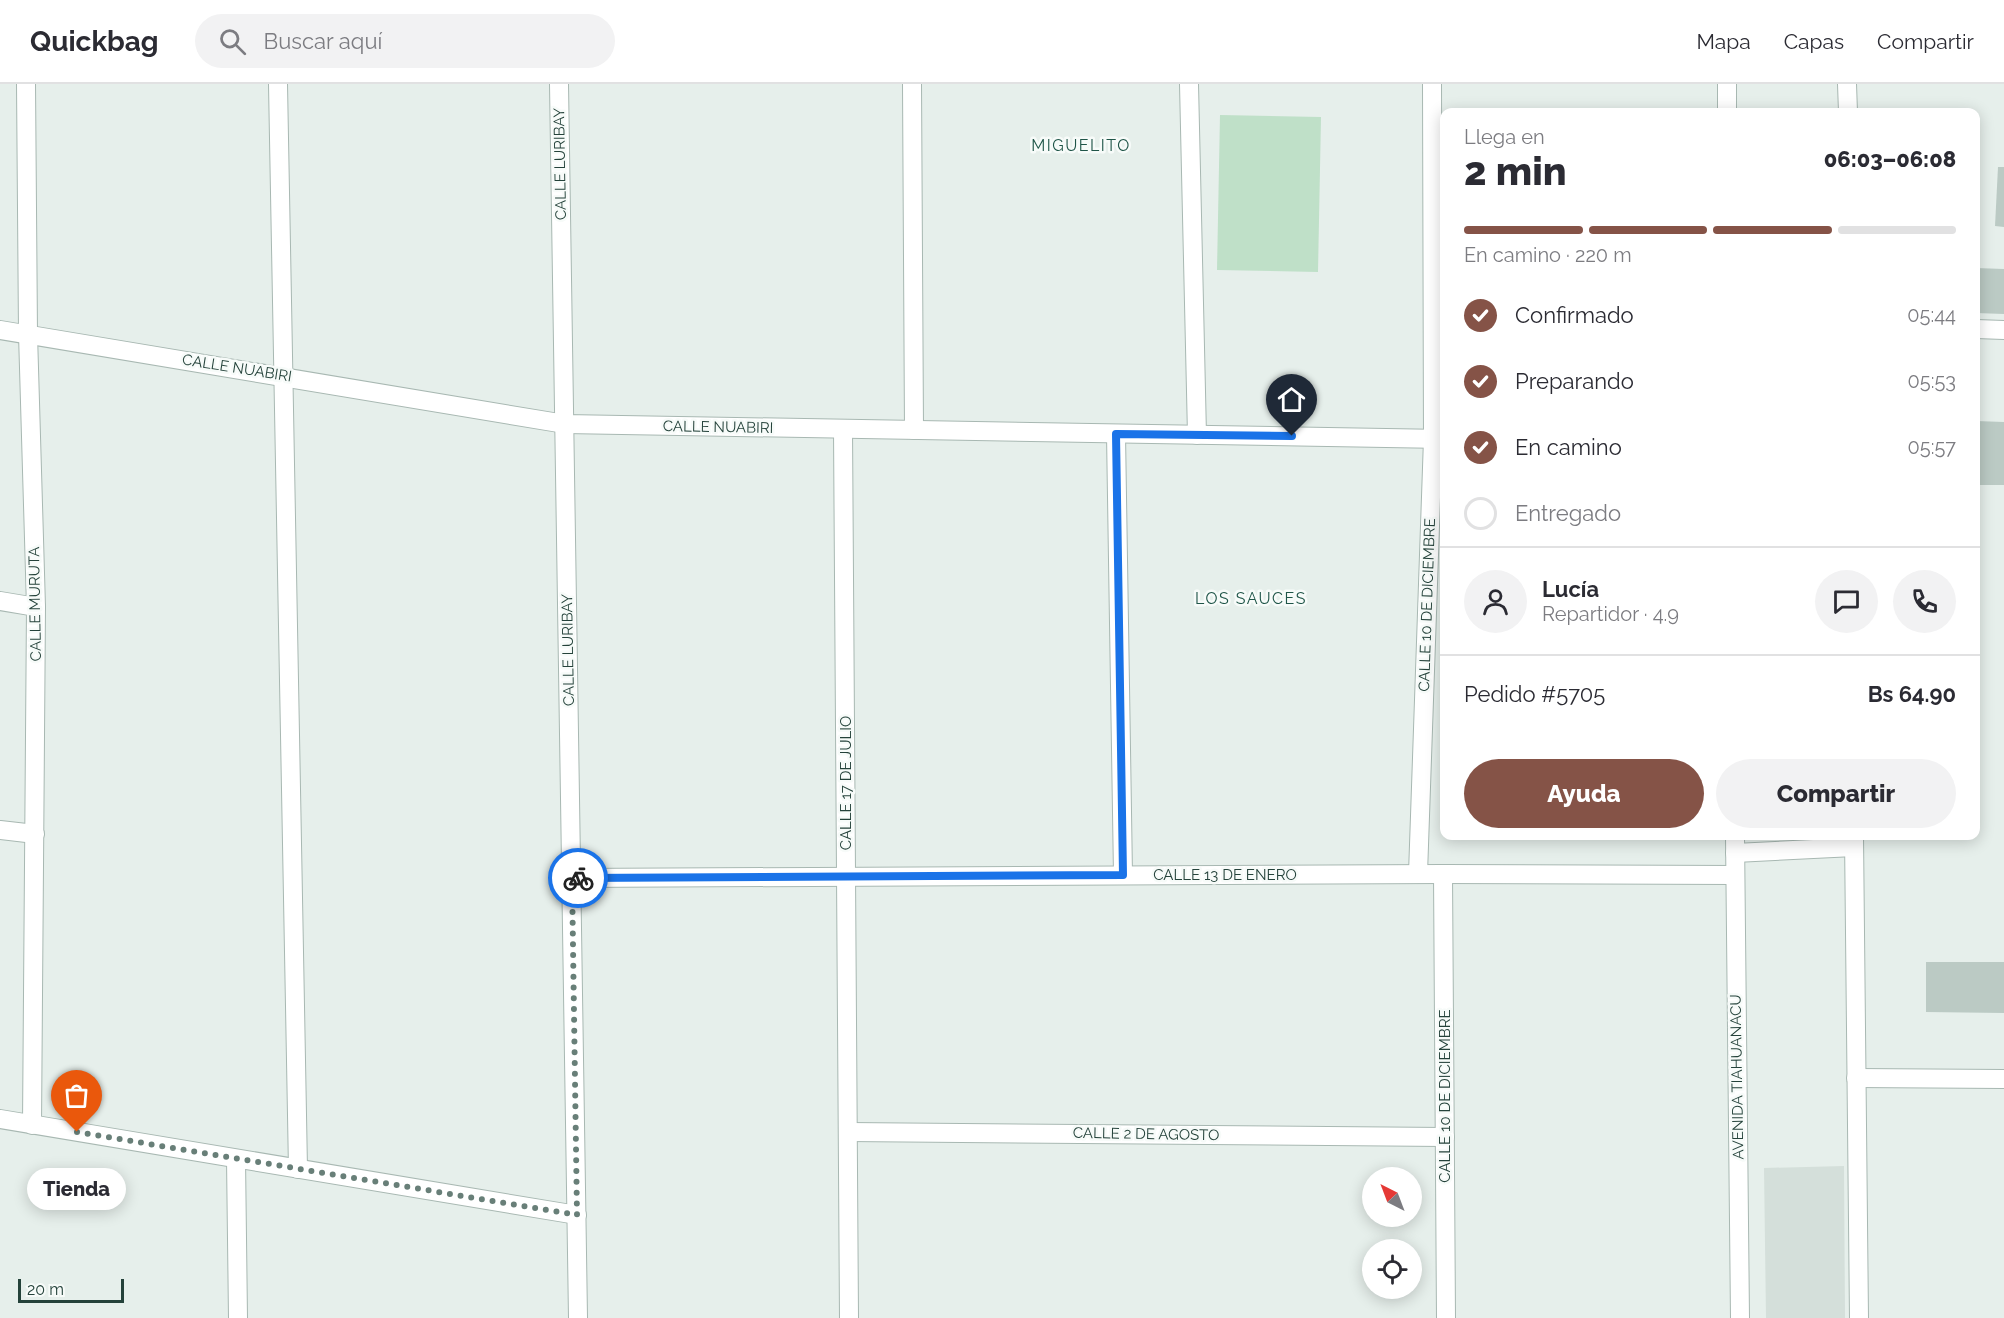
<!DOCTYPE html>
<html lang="es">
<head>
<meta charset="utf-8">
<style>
	:root { --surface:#fff; --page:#f2f2f3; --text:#2b2b33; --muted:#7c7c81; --line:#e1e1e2; --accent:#855347 }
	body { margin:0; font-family:Raleway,sans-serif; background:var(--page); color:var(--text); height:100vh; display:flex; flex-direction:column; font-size:22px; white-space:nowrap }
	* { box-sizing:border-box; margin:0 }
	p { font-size:20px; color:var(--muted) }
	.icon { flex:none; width:33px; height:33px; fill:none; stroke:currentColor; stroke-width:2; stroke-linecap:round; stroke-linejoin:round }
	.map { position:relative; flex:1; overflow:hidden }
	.details { position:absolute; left:1440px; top:24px; width:540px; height:732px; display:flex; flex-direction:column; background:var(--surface); border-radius:12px; box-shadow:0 3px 15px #0003 }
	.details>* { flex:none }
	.needle { width:39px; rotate:318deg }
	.tools { position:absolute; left:1362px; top:1083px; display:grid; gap:12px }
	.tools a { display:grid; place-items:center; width:60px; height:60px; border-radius:50%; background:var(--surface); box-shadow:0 3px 15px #0003; font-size:30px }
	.scale { position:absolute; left:18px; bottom:15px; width:106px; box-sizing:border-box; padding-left:6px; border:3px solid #24423a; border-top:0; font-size:16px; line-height:21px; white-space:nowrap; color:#24423a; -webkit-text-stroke:4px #f7fbf9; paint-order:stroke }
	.pin { position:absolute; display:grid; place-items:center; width:51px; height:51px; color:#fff; margin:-62px -26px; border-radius:50% 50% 50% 0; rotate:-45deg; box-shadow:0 0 6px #0007 }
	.pin .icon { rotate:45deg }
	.courier { position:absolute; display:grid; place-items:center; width:60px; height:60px; margin:-30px; border:4px solid #1a73e8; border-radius:50%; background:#fff; color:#222; box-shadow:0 2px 8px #0007 }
	.bubble { position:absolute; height:42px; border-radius:21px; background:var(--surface); box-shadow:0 3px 15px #0003; font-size:20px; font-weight:800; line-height:42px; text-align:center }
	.summary em { font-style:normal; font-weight:800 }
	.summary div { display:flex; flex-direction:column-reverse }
	.summary { display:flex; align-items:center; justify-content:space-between; height:102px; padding:0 24px }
	h1 { font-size:39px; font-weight:800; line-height:45px }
	.bar { display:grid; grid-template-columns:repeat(4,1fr); gap:9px 6px; align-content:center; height:72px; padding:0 24px }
	.bar i { height:8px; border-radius:4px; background:var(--line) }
	.bar .active { background:var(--accent) }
	.bar p { grid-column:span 4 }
	.line { display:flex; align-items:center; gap:15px; padding:0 24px; border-top:2px solid var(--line) }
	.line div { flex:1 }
	.round { display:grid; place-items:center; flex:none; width:63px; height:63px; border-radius:32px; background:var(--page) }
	ol { padding:0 24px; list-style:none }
	li { display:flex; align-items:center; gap:18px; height:66px }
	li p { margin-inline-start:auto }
	li .icon { padding:6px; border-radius:50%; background:var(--accent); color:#fff; stroke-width:4 }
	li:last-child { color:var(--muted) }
	li i { width:33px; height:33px; border:3px solid var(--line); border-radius:50% }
	.cta { display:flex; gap:12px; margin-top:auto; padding:12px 24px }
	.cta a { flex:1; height:69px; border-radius:36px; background:var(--accent); color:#fff; font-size:24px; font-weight:800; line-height:69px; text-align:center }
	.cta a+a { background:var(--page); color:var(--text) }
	header { display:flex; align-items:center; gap:36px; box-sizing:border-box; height:84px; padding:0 30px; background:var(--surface); border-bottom:2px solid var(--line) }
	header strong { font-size:28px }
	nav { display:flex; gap:33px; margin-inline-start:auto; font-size:21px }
	.search { width:420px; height:54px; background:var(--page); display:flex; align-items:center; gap:15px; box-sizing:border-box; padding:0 21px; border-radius:33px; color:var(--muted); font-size:22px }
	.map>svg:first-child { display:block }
</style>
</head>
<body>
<header>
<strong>Quickbag</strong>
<div class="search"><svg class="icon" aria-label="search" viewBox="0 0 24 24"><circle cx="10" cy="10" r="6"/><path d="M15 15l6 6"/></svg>Buscar aquí</div>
<nav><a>Mapa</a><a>Capas</a><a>Compartir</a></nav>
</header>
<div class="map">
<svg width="2004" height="1234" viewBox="0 0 2004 1234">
	<rect width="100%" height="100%" fill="#e6efeb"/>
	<polygon fill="#d4dfda" points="1844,1082 1845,1234 1766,1234 1764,1084"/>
	<polygon fill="#bfe0c8" points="1220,31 1321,33 1318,188 1217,186"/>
	<g fill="#bbcac4">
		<polygon points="1998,83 2004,83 2004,143 1995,142"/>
		<polygon points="1976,184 2004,185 2004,230 1976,229"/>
		<polygon points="1976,337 2004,338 2004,401 1976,401"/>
		<polygon points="1926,878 2004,878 2004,929 1926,928"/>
	</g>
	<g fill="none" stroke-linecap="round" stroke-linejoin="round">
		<defs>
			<g id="minor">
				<polyline points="26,0 28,250 36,523 32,1041"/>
				<polyline points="278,0 298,1085"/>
				<polyline points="559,0 578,1234"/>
				<polyline points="912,0 914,346"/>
				<polyline points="1189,0 1197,351"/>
				<polyline points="1727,0 1727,28"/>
				<polyline points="1847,0 1848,28"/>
				<polyline points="1976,245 2004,246"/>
				<polyline points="0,246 565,340 1444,355"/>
				<polyline points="843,345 849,1234"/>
				<polyline points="1116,350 1123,791"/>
				<polyline points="0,517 36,523"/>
				<polyline points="0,746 35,750"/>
				<polyline points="1735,752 1740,1234"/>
				<polyline points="1854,752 1859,1234"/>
				<polyline points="1735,769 1854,763"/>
				<polyline points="1418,790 1433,355 1432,0"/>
				<polyline points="1443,790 1446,1234"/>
				<polyline points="572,794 1443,790 1735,791"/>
				<polyline points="1856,994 2004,995"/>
				<polyline points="0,1035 577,1131"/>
				<polyline points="848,1048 1445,1053"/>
				<polyline points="236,1075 238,1234"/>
			</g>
		</defs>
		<use href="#minor" stroke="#a8b8b2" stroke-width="20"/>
		<use href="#minor" stroke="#fff" stroke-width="18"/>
	</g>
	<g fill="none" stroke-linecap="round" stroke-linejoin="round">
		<polyline stroke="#687f78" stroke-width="6" stroke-dasharray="0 10.8" points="77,1048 577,1131 572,794 578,794"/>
		<polyline stroke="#1a73e8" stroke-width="8" points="578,794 1123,791 1116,350 1292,352"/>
	</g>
	<g text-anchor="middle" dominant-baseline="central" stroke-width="5" stroke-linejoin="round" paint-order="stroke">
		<g font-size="15" fill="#24423a" stroke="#f7fbf9">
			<text transform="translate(560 80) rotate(-91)">CALLE LURIBAY</text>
			<text transform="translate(237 284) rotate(9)">CALLE NUABIRI</text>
			<text transform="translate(718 343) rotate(1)">CALLE NUABIRI</text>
			<text transform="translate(35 520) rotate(-91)">CALLE MURUTA</text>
			<text transform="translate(1427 521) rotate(-88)">CALLE 10 DE DICIEMBRE</text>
			<text transform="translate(568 566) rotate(-91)">CALLE LURIBAY</text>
			<text transform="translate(846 699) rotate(-90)">CALLE 17 DE JULIO</text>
			<text x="1225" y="791">CALLE 13 DE ENERO</text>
			<text transform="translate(1737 993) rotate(-91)">AVENIDA TIAHUANACU</text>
			<text transform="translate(1445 1012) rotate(-90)">CALLE 10 DE DICIEMBRE</text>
			<text transform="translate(1146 1050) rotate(1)">CALLE 2 DE AGOSTO</text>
		</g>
		<g font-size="16" letter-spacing="1.5" fill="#1f5548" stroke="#f7fbf9">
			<text x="1081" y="61">MIGUELITO</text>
			<text x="1251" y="514">LOS SAUCES</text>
		</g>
	</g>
</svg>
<div class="tools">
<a><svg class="needle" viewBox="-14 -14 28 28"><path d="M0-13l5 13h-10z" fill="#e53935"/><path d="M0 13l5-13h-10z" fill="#7c7c81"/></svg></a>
<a><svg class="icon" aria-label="locate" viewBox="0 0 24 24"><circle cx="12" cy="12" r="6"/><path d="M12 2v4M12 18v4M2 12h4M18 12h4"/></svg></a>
</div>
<div class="scale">20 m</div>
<div class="pin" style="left:77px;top:1048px;background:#ea580c"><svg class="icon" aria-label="bag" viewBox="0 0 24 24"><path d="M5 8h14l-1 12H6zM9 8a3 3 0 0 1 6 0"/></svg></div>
<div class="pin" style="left:1292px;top:352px;background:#1f2937"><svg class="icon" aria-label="home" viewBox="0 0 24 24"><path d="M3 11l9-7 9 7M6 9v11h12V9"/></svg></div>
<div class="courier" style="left:578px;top:794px"><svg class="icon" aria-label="bike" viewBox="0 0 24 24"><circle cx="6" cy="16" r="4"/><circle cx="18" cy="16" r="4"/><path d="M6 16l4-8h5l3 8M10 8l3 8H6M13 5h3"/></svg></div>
<div class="bubble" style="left:27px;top:1084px;width:99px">Tienda</div>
<section class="details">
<div class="summary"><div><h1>2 min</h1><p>Llega en</p></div><em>06:03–06:08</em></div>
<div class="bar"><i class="active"></i><i class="active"></i><i class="active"></i><i></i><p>En camino · 220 m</p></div>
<ol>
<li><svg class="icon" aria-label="check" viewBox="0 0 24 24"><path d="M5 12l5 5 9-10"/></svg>Confirmado<p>05:44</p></li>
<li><svg class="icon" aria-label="check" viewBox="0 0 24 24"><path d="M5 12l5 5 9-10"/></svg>Preparando<p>05:53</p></li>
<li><svg class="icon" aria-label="check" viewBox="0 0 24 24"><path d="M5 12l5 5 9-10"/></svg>En camino<p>05:57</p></li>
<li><i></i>Entregado</li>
</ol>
<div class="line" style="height:108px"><a class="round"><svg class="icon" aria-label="person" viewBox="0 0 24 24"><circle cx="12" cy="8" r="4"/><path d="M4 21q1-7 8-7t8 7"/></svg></a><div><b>Lucía</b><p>Repartidor · 4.9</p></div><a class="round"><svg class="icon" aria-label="chat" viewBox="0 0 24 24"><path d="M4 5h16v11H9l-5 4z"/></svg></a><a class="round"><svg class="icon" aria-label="phone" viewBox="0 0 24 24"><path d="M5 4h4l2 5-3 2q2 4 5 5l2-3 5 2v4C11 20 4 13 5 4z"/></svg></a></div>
<div class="line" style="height:78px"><div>Pedido #5705</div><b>Bs 64.90</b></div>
<div class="cta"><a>Ayuda</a><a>Compartir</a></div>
</section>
</div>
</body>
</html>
